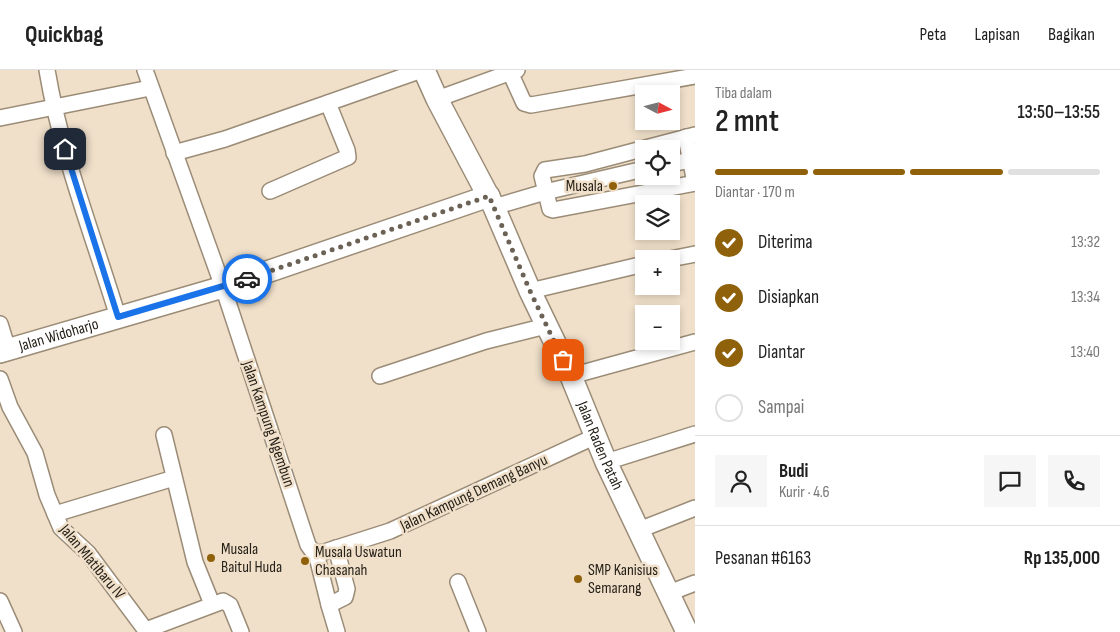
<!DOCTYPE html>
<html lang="id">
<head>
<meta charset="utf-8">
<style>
	:root { --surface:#fff; --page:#f6f6f6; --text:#222; --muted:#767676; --line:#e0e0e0; --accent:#8f610a }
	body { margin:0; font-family:"Sofia Sans Condensed",sans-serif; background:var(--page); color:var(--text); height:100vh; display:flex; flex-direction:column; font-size:19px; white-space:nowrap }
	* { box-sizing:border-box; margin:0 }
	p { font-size:16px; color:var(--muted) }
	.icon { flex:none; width:28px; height:28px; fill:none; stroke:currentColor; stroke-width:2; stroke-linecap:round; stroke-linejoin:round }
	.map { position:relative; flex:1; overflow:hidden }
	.panel { display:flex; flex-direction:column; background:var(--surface); width:425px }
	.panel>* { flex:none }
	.needle { width:32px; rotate:97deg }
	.buttons { position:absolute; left:635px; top:15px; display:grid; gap:10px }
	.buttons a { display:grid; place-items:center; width:45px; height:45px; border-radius:0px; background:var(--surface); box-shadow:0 2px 8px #0003; font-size:25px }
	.pin { position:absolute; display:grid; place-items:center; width:42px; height:42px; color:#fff; margin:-21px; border-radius:10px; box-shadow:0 2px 8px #0006 }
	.courier { position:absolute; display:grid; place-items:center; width:50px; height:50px; margin:-25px; border:4px solid #1a73e8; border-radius:50%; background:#fff; color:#222; box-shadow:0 1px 6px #0007 }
	.overview em { font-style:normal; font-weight:600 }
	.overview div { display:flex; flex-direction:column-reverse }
	.overview { display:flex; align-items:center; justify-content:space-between; height:85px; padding:0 20px }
	h1 { font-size:32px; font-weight:600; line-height:38px }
	.bar { display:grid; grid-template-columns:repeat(4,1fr); gap:8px 5px; align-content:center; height:60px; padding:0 20px }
	.bar i { height:6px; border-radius:4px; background:var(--line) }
	.bar .active { background:var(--accent) }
	.bar p { grid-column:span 4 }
	.line { display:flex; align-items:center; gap:12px; padding:0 20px; border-top:1px solid var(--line) }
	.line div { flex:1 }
	.round { display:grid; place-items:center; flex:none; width:52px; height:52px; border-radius:0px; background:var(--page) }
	ol { padding:0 20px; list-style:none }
	li { display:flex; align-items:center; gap:15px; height:55px }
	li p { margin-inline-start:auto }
	li .icon { padding:5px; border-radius:50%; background:var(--accent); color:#fff; stroke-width:4 }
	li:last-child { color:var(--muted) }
	li i { width:28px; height:28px; border:2px solid var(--line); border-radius:50% }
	header { display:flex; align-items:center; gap:30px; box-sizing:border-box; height:70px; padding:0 25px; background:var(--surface); border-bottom:1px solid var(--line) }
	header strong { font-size:24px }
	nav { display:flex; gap:28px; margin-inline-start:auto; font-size:18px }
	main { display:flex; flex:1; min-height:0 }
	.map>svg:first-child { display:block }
</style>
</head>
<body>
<header>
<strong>Quickbag</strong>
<nav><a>Peta</a><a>Lapisan</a><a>Bagikan</a></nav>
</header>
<main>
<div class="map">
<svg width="695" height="562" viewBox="0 0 695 562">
	<rect width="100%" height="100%" fill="#f0e0ca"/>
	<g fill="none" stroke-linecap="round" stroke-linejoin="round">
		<defs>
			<g id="minor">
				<path d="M 47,0 C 61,84 93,165 118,247"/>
				<polyline points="145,0 223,217 308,475 313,482 321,483 390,461 596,366"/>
				<polyline points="509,0 524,33 531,35 695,6"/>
				<polyline points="437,29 517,0"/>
				<polyline points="0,48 150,18"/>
				<polyline points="695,65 585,94 545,100 542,106 550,139 553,140 695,113"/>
				<polyline points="686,67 695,113"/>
				<polyline points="174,83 225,69 422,0"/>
				<polyline points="671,94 691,90"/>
				<polyline points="270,121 348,87 347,80 328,33"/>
				<polyline points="494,137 545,122 644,99"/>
				<polyline points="670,189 695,184"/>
				<polyline points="530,221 644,194"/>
				<polyline points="0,254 8,280"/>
				<polyline points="380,306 486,271 546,256"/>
				<polyline points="571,306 695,272"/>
				<polyline points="0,309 10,337 35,383 47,425 61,458 88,483 147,562"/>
				<polyline points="164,365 195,492 212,534"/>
				<polyline points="606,392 695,364"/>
				<polyline points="55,444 174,408"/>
				<polyline points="639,460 695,438"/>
				<polyline points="336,478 347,519 345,527 329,535 337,562"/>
				<polyline points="316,483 329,535"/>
				<polyline points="458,512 478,562"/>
				<polyline points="669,523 695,513"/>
				<polyline points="0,531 14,562"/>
				<polyline points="146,560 223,531 230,535 241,562"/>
			</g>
			<g id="highway">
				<path id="s1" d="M 424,0 L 437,29 L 494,137 L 530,221 L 571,306 L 606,392 L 687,562"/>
				<path id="s2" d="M 0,282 L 223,217 L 489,126"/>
			</g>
		</defs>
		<use href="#minor" stroke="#9b8c77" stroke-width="18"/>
		<use href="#highway" stroke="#9b8c77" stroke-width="24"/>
		<use href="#minor" stroke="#fff" stroke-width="15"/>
		<use href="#highway" stroke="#fff" stroke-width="21"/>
	</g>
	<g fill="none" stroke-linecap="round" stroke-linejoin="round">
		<polyline stroke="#6b6255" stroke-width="5" stroke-dasharray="0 9" points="247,209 489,126 530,221 563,290"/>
		<polyline stroke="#1a73e8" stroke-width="6" points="65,79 118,247 247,209"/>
	</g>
	<g fill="#8f610a" stroke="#f0e0ca" stroke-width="2">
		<circle cx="613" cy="116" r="5"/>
		<circle cx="211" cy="488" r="5"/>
		<circle cx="305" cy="491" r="5"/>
		<circle cx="578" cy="509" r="5"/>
	</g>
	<g text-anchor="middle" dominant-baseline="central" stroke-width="5" stroke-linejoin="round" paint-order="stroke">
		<g font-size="16" fill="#231e16" stroke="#f0e0ca" text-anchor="start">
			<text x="603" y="116" text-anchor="end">Musala</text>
			<text x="221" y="479">Musala<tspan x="221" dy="18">Baitul Huda</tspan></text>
			<text x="315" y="482">Musala Uswatun<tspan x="315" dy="18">Chasanah</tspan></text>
			<text x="588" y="500">SMP Kanisius<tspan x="588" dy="18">Semarang</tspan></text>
		</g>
		<g font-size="16" fill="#231e16" stroke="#f0e0ca">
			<text stroke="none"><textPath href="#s2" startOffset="61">Jalan Widoharjo</textPath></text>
			<text transform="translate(268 354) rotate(71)">Jalan Kampung Ngembun</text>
			<text stroke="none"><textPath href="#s1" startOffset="415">Jalan Raden Patah</textPath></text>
			<text transform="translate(474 423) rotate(-25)">Jalan Kampung Demang Banyu</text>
			<text transform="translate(92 492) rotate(50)">Jalan Mlatibaru IV</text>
		</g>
	</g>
</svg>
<div class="buttons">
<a><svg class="needle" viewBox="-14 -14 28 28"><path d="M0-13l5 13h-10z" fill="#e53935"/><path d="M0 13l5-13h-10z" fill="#767676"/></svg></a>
<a><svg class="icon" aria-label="locate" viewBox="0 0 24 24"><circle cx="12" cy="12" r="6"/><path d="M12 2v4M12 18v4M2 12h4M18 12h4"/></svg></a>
<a><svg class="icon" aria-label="layers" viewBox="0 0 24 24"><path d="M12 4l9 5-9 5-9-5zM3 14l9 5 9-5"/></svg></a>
<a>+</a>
<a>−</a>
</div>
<div class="pin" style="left:563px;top:290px;background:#ea580c"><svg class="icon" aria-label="bag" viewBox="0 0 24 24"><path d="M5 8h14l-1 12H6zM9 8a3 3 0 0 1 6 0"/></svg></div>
<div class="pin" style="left:65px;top:79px;background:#1f2937"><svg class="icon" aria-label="home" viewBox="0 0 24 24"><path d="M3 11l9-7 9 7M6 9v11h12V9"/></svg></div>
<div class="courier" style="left:247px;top:209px"><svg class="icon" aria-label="car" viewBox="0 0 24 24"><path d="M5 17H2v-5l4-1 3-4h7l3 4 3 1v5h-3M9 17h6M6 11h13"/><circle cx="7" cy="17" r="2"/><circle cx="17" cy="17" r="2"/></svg></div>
</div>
<section class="panel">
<div class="overview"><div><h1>2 mnt</h1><p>Tiba dalam</p></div><em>13:50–13:55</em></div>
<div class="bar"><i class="active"></i><i class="active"></i><i class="active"></i><i></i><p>Diantar · 170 m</p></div>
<ol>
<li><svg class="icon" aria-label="check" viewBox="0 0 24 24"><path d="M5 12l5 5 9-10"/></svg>Diterima<p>13:32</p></li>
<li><svg class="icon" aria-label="check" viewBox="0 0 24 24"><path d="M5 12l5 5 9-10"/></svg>Disiapkan<p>13:34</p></li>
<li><svg class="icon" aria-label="check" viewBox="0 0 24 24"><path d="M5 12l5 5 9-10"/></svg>Diantar<p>13:40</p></li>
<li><i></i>Sampai</li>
</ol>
<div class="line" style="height:90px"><a class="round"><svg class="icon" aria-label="person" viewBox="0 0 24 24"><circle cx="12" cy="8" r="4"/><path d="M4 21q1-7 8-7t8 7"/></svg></a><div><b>Budi</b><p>Kurir · 4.6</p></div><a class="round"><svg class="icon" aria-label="chat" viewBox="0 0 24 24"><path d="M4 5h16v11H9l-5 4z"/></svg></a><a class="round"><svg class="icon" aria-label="phone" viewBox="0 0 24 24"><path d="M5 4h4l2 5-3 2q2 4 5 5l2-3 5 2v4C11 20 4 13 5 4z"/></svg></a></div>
<div class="line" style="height:65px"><div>Pesanan #6163</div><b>Rp 135,000</b></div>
</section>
</main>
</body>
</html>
